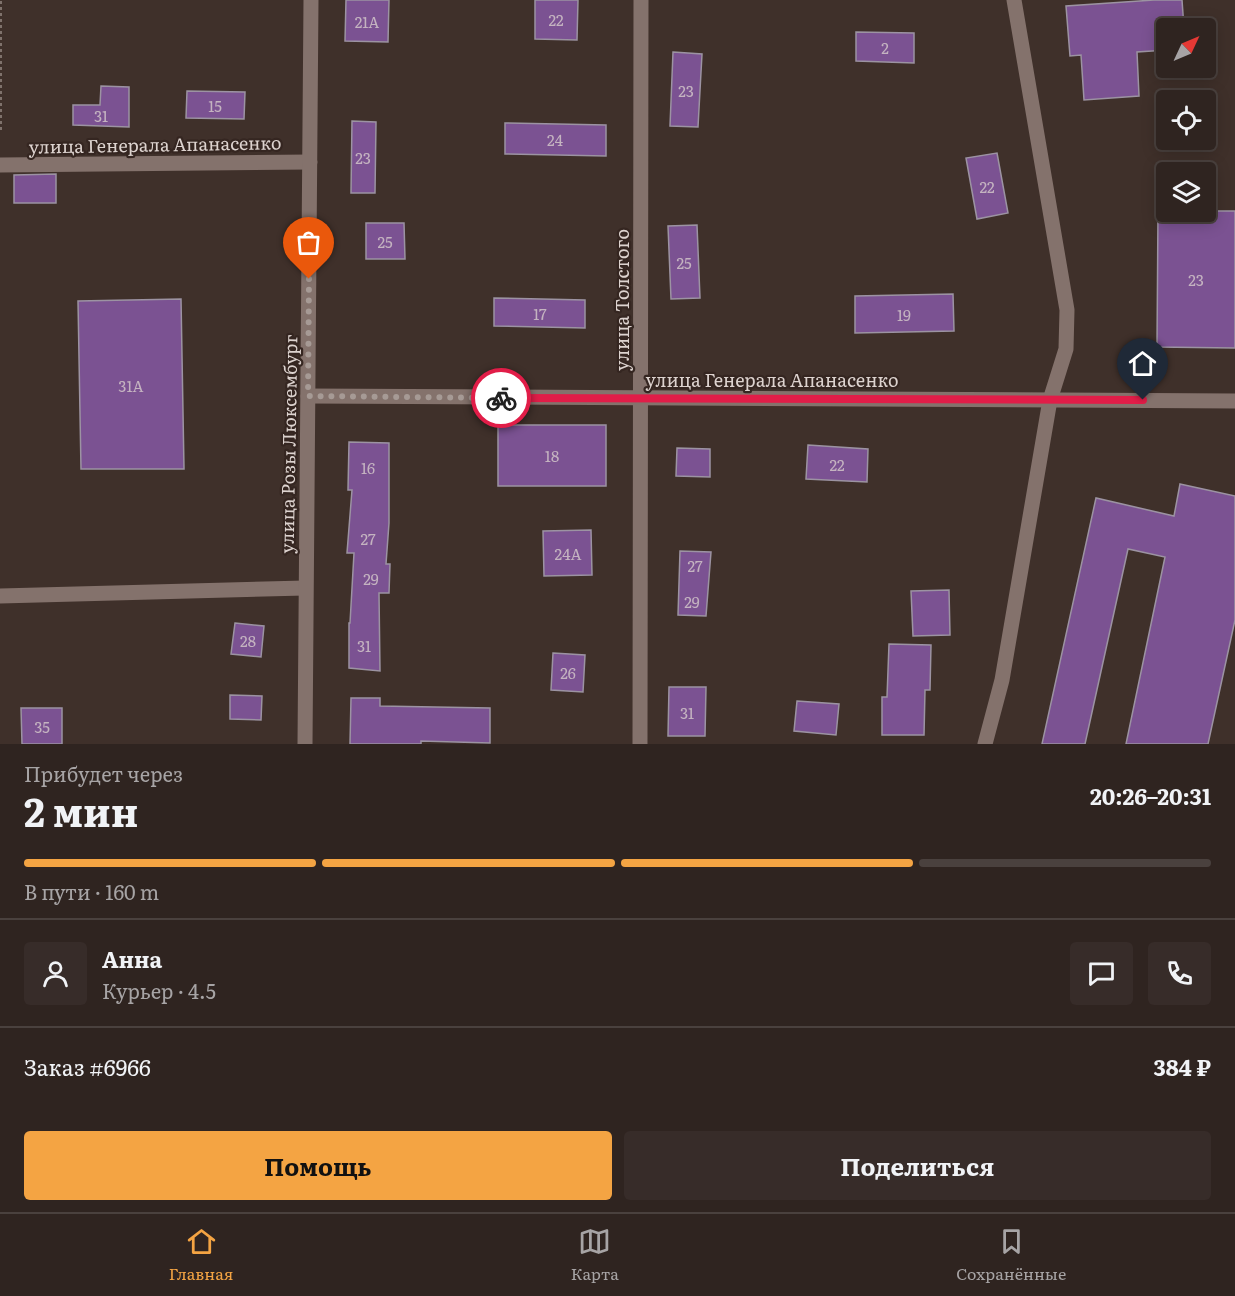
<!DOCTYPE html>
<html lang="ru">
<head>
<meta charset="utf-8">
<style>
	:root { --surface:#2f2420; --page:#372c29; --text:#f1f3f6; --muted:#a7a4a5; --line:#4a413e; --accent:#f4a443 }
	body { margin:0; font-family:Literata,serif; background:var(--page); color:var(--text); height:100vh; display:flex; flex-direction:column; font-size:22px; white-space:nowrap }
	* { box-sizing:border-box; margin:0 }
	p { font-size:20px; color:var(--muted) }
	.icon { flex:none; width:33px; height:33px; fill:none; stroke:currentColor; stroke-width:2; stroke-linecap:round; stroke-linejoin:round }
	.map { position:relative; height:744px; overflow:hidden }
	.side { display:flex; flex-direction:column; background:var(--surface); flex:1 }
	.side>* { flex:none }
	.needle { width:39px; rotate:46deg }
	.tools { position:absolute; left:1156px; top:18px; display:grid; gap:12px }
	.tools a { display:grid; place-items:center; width:60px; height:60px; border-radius:6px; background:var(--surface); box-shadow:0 3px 15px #0003,0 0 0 2px var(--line); font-size:30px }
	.pin { position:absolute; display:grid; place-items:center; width:51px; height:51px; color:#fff; margin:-62px -26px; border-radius:50% 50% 50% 0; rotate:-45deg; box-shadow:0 0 6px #0007 }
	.pin .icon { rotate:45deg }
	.courier { position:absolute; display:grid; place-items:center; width:60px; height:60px; margin:-30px; border:4px solid #e11d48; border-radius:50%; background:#fff; color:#222; box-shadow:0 2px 8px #0007 }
	.head em { font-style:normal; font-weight:700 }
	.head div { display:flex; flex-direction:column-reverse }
	.head { display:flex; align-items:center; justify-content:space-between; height:102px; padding:0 24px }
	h1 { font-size:39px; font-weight:700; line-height:45px }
	.bar { display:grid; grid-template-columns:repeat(4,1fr); gap:9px 6px; align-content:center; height:72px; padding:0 24px }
	.bar i { height:8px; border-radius:4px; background:var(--line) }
	.bar .active { background:var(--accent) }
	.bar p { grid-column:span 4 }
	.line { display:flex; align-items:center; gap:15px; padding:0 24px; border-top:2px solid var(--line) }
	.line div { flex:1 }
	.round { display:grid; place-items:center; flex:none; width:63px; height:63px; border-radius:6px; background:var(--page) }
	.cta { display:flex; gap:12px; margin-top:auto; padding:12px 24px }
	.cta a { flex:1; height:69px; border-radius:6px; background:var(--accent); color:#111; font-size:24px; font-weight:700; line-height:69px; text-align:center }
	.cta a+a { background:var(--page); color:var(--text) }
	.tabs { display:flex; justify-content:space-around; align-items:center; height:84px; border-top:2px solid var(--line); background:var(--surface); font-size:16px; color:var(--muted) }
	.tabs a { display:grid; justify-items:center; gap:3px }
	.tabs .active { color:var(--accent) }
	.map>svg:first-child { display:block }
</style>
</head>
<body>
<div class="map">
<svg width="1235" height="744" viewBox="0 0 1235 744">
	<rect width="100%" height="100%" fill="#3f302a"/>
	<g fill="#7b5292" stroke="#9c93a2" stroke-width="1.5">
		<polygon points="346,0 389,0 388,42 345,41"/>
		<polygon points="535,0 578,0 577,40 535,39"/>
		<polygon points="1154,0 1182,0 1184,28 1167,28 1167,50 1137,52 1139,96 1084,100 1081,55 1070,56 1066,6"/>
		<polygon points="856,32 914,33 914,63 856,61"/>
		<polygon points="673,52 702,54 698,127 670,126"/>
		<polygon points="101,86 129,87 129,127 73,125 73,105 100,105"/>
		<polygon points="187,91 245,92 244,119 186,118"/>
		<polygon points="352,121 376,122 375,193 351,193"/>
		<polygon points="505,123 606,125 606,156 505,154"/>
		<polygon points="997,153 1008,213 977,219 966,158"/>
		<polygon points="56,174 56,203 14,203 14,175"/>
		<polygon points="1158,211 1235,211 1235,348 1157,347"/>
		<polygon points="366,223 404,223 405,259 366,259"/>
		<polygon points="697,225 700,298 671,299 668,226"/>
		<polygon points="953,294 954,331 855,333 855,296"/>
		<polygon points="494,298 585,300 585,328 494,326"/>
		<polygon points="181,299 184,469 81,469 78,301"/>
		<rect x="498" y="425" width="108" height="61"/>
		<polygon points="349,442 389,443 389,523 386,564 390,564 389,593 379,593 380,671 349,668 349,623 350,623 354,553 347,553 352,490 348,490"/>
		<polygon points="808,445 868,449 867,482 806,479"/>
		<polygon points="677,448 710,449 710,477 676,476"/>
		<polygon points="1180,484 1235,496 1235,620 1208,744 1126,744 1165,557 1128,549 1085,744 1042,744 1096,498 1174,516"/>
		<polygon points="591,530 592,575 544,576 543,531"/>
		<polygon points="680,551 711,552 706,616 678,615"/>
		<polygon points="949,590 950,635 913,636 911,591"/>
		<polygon points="235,623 264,626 261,657 231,654"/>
		<polygon points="889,644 931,645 930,690 925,690 924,735 882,735 882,697 887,697"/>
		<polygon points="553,653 585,655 583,692 551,690"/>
		<polygon points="669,687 706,687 705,736 668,736"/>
		<polygon points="230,695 262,696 261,720 230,719"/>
		<polygon points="351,698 380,698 380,706 490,708 490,743 421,741 421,744 350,744"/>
		<polygon points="797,701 839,704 836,735 794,731"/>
		<polygon points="21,708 62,708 62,744 22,744"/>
	</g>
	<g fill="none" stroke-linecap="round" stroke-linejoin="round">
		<polyline stroke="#7f726c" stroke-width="4" stroke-dasharray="3 3" stroke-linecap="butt" points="0,130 0,0"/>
		<g stroke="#84726c" stroke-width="15">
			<polyline points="0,165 310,162"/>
			<polyline points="308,396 1235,401"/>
			<polyline points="0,596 305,588"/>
			<polyline points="305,744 311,0"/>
			<polyline points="640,744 641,0"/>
			<polyline points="985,744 1002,680 1050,400 1066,349 1067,310 1014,0"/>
		</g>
	</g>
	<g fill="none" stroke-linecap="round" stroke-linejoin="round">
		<polyline stroke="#a69a95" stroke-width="6" stroke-dasharray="0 10.8" points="309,279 308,396 501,398"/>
		<polyline stroke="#e11d48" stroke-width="8" points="501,398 1143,400"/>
	</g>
	<g text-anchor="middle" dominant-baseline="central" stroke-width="4.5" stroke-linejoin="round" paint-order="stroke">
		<g font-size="15" fill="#c4b3c0">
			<text x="556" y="19">22</text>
			<text x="367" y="21">21А</text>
			<text x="885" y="47">2</text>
			<text x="686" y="90">23</text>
			<text x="215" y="105">15</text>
			<text x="101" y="115">31</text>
			<text x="555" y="139">24</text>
			<text x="363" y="157">23</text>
			<text x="987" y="186">22</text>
			<text x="385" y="241">25</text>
			<text x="684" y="262">25</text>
			<text x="1196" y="279">23</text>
			<text x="540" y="313">17</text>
			<text x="904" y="314">19</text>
			<text x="131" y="385">31А</text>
			<text x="552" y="455">18</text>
			<text x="837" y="464">22</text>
			<text x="368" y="467">16</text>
			<text x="368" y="538">27</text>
			<text x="568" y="553">24А</text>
			<text x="695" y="565">27</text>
			<text x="371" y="578">29</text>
			<text x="692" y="601">29</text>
			<text x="248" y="640">28</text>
			<text x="364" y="645">31</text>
			<text x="568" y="672">26</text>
			<text x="687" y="712">31</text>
			<text x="42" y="726">35</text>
		</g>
		<g font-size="18" fill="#ddd3cf" stroke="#352621">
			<text transform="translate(155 144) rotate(-1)">улица Генерала Апанасенко</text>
			<text transform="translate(621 300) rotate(-90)">улица Толстого</text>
			<text x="772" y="379">улица Генерала Апанасенко</text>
			<text transform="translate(288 444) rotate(-89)">улица Розы Люксембург</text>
		</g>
	</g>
</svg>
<div class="tools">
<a><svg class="needle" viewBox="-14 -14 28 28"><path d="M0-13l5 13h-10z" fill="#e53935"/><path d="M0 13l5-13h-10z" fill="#a7a4a5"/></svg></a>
<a><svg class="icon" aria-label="locate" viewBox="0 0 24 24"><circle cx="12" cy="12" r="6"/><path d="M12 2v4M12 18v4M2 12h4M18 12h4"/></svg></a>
<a><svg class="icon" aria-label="layers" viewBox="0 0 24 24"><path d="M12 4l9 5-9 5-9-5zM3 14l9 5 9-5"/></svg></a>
</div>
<div class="pin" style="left:309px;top:279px;background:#ea580c"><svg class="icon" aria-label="bag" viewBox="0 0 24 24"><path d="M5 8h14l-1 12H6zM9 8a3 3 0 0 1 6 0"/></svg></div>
<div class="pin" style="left:1143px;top:400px;background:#1f2937"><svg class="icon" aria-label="home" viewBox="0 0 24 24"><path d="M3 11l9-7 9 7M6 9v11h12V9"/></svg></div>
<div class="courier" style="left:501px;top:398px"><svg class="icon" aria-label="bike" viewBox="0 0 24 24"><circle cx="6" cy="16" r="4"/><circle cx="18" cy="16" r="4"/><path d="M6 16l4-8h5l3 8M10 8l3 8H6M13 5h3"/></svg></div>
</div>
<section class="side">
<div class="head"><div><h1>2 мин</h1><p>Прибудет через</p></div><em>20:26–20:31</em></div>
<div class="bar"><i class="active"></i><i class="active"></i><i class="active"></i><i></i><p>В пути · 160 m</p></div>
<div class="line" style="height:108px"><a class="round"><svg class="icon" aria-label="person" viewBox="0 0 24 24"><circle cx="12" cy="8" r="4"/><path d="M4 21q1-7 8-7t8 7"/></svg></a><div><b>Анна</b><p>Курьер · 4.5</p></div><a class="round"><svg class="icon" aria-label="chat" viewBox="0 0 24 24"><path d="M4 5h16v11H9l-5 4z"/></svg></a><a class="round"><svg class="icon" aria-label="phone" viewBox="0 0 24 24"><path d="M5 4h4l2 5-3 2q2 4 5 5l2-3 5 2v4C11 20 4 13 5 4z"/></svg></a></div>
<div class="line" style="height:78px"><div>Заказ #6966</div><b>384 ₽</b></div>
<div class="cta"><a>Помощь</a><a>Поделиться</a></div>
</section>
<nav class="tabs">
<a class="active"><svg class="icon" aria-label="home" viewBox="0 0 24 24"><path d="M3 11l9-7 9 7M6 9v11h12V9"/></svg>Главная</a>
<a><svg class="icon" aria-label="map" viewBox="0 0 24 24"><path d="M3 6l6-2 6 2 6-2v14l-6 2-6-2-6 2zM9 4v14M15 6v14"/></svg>Карта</a>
<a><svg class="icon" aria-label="saved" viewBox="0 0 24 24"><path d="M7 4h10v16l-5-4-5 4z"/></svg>Сохранённые</a>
</nav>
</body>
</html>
